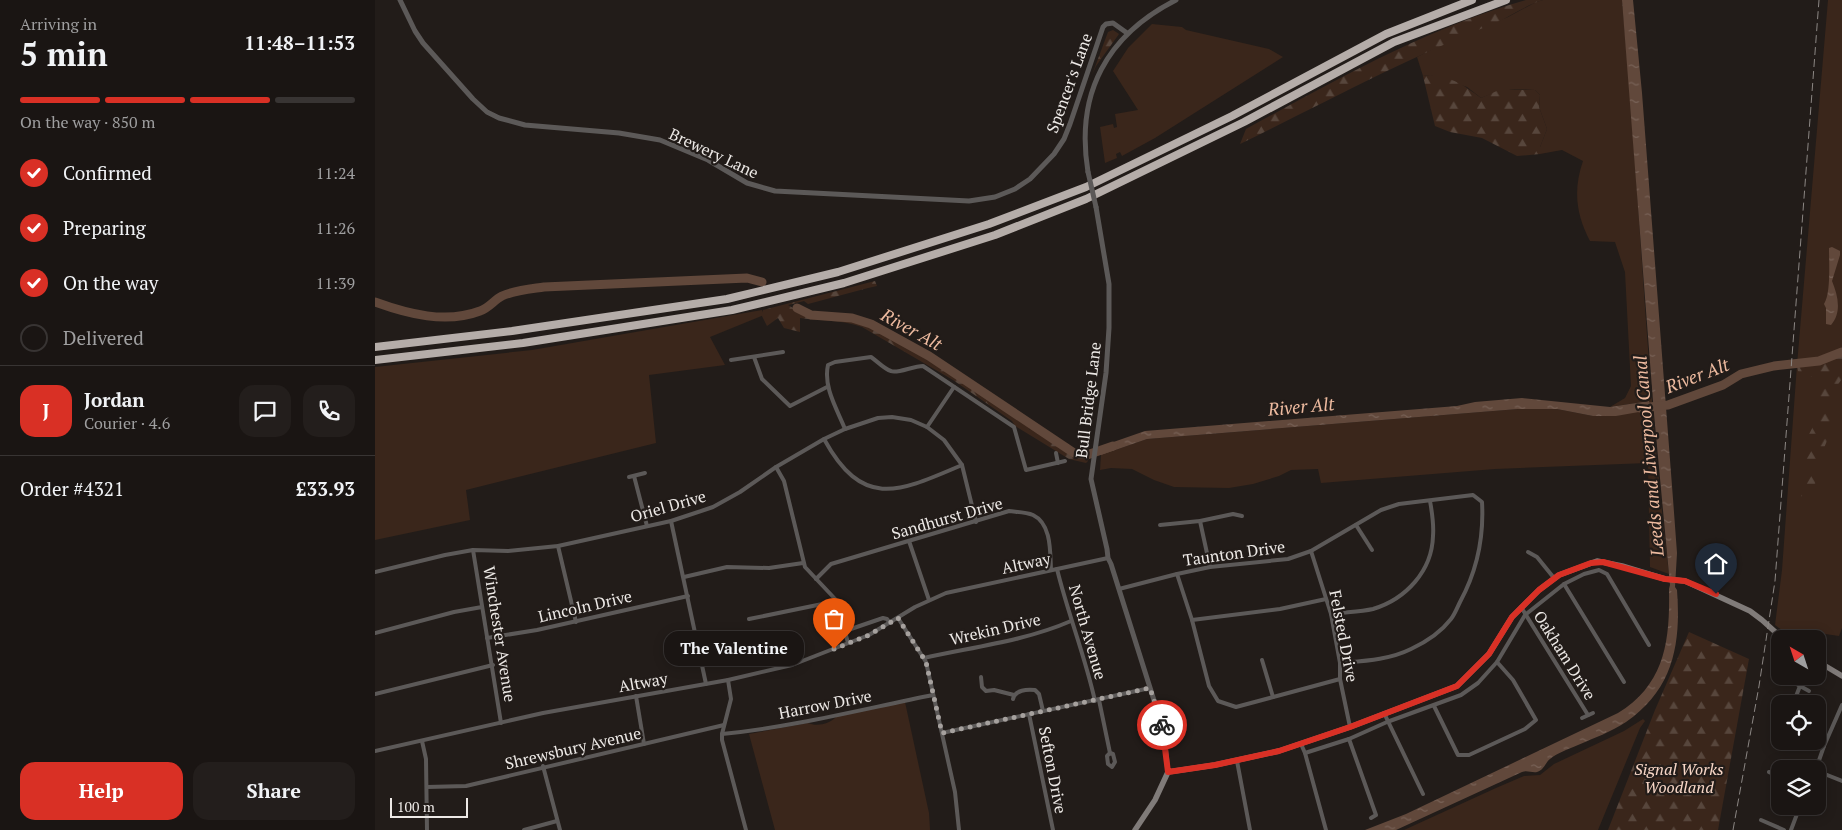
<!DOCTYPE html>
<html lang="en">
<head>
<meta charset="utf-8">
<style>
	:root { --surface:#1a1513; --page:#231e1c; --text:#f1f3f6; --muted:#9f9fa0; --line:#383433; --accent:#d93025 }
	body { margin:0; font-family:"PT Serif",serif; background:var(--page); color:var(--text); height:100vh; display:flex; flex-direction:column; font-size:19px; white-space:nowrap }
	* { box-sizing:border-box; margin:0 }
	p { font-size:16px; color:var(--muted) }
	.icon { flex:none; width:28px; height:28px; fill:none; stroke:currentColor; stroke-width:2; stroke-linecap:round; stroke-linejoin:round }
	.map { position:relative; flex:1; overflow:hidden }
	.panel { display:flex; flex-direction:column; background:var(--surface); width:375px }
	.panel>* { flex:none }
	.needle { width:32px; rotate:321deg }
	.controls { position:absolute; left:1396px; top:630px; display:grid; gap:10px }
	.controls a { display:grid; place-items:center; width:55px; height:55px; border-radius:10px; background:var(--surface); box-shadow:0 2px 12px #0003,0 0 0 1px var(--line); font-size:25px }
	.scale { position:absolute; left:15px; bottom:12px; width:78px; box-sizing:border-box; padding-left:5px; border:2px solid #ede9e6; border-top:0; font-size:14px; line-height:18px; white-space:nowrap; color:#ede9e6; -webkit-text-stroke:4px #221c19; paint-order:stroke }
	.pin { position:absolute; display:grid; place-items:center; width:42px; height:42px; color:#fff; margin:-51px -21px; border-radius:50% 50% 50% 0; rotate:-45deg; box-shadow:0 0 5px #0007 }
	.pin .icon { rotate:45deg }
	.courier { position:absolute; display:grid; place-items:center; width:50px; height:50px; margin:-25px; border:4px solid #d93025; border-radius:50%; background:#fff; color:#222; box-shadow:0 1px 6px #0007 }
	.bubble { position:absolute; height:35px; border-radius:15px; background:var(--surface); box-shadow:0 2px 12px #0003,0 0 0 1px var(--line); font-size:16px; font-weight:600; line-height:35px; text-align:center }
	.summary em { font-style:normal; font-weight:600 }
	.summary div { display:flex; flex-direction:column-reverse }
	.summary { display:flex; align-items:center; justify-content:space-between; height:85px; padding:0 20px }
	h1 { font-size:32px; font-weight:600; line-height:38px }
	.bar { display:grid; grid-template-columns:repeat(4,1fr); gap:8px 5px; align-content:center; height:60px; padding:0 20px }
	.bar i { height:6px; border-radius:4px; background:var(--line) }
	.bar .selected { background:var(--accent) }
	.bar p { grid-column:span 4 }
	.line { display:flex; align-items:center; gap:12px; padding:0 20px; border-top:1px solid var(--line) }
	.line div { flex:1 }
	.round { display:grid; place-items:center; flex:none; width:52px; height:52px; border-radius:15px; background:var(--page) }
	ol { padding:0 20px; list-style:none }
	li { display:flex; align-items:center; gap:15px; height:55px }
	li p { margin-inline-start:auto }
	li .icon { padding:5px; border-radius:50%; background:var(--accent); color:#fff; stroke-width:4 }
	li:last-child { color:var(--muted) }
	li i { width:28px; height:28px; border:2px solid var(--line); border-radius:50% }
	.cta { display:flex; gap:10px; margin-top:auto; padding:10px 20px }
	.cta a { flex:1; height:58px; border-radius:15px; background:var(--accent); color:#fff; font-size:20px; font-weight:600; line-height:58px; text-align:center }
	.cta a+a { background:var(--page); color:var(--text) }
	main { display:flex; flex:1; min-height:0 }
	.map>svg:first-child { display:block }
</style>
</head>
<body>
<main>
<section class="panel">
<div class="summary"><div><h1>5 min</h1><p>Arriving in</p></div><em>11:48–11:53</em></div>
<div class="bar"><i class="selected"></i><i class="selected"></i><i class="selected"></i><i></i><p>On the way · 850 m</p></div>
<ol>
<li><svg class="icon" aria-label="check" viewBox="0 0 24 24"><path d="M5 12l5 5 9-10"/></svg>Confirmed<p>11:24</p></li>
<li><svg class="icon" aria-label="check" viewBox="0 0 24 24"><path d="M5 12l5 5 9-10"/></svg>Preparing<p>11:26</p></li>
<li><svg class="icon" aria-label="check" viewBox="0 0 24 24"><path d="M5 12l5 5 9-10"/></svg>On the way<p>11:39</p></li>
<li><i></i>Delivered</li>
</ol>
<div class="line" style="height:90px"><b class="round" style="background:var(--accent);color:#fff">J</b><div><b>Jordan</b><p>Courier · 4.6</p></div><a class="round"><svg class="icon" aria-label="chat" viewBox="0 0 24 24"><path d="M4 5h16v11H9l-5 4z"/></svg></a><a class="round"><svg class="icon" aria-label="phone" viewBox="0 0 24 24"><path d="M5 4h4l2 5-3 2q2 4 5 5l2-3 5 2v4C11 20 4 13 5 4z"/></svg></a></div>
<div class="line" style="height:65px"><div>Order #4321</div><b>£33.93</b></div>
<div class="cta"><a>Help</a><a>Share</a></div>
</section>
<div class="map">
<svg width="1467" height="830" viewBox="0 0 1467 830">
	<defs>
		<pattern id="forest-firs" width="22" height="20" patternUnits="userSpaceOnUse" patternTransform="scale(1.25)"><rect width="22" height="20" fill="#3a261b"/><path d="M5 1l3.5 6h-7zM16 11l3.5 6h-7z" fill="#57463c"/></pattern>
		<pattern id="water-ripples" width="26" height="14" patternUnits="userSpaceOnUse" patternTransform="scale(1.25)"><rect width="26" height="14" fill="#61483b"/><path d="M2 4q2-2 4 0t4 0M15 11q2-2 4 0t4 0" fill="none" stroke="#786257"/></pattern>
	</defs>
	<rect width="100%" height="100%" fill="#221c19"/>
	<g fill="#3a261b">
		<path d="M 1168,0 L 1247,0 C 1265,191 1271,384 1294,574 L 1275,567 L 1273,463 L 1120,469 L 946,483 L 943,469 L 916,470 L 904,476 L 878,484 L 854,488 L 799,487 L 779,480 L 757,469 L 736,468 L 725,470 L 726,455 L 772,439 L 1143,409 L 1182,409 L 1218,416 L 1241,416 L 1273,401 L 1235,407 L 1250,398 L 1256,386 L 1250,272 L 1240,242 L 1215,241 C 1201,214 1198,190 1208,161 L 1187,150 L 1165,154 L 1165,147 L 1172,129 L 1164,107 L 1165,95 L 1160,90 C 1138,89 1127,89 1106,98 L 1092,87 L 1055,75 L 1048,76 L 1042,57 L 1076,40 L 1133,17 L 1161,2 Z"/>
		<polygon points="1453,0 1467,0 1467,628 1464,636 1430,631 1427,639 1419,639 1400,625 1407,570 1422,365"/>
		<polygon points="777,24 807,27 811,30 894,49 908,57 780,138 747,156 745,152 741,154 742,158 730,163 725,127 738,124 739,128 742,127 740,114 763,110 738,71 753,48"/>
		<polygon points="387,310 389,315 335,337 350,365 274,375 281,443 91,490 95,520 0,540 0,367 157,350"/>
		<path d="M 530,702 L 554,813 L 555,830 L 400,830 L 374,734 L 433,723 C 442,727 455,724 462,716 Z"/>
		<polygon points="1268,719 1270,721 1265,728 1223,830 1029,830 1121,788 1149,776 1165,775 1179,764 1249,731"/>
	</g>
	<g fill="url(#forest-firs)">
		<path d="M 1151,0 L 1168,0 C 1151,5 1136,16 1120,23 C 1032,58 949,103 865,144 L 871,129 C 961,80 1052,28 1151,0 Z"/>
		<polygon points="738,30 744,34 721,66 717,75 733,32"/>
		<path d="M 1055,75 C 1079,78 1087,84 1106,98 L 1124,90 L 1160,90 L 1165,95 L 1164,107 L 1172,129 L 1165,147 L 1165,154 L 1142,156 L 1107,138 L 1075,132 L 1060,126 L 1048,76 Z"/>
		<path d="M 500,281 L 502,286 L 493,288 L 433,304 L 429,301 L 413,305 L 418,308 L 418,310 L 419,309 L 438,318 L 479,320 L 501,329 L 566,368 L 655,427 L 654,430 L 656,428 L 698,455 L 699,459 L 700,455 L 714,456 L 713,461 L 711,463 L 694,459 L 640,426 L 637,421 L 578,380 L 487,327 C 468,320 445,321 425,318 L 425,332 L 409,328 L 403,318 L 392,326 L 387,316 L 388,310 Z"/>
		<polygon points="1467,355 1467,379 1461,387 1457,429 1446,455 1439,490 1435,495 1426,497 1430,442 1443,417 1445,377 1427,376 1423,371 1422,365 1446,362"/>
		<polygon points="1314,632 1374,659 1343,830 1233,830 1280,710"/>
	</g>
	<g fill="url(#water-ripples)">
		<path d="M 1247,0 L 1258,0 L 1267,93 L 1298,499 L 1302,553 L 1300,587 L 1302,590 C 1306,643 1299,689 1251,722 C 1236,732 1219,738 1203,745 C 1194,749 1182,753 1175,759 C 1170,763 1169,770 1162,772 C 1157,773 1152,770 1147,772 L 1021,830 L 990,830 L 1031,814 L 1243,713 C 1290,684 1295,641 1294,589 L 1295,585 L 1279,414 Z"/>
		<path d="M 1457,247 L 1465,251 L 1465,255 L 1457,281 C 1463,296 1467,312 1456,325 L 1451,324 L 1451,308 L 1449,304 C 1456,293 1454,263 1454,248 Z"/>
		<polygon points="1147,398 1235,407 1274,401 1275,410 1241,416 1218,416 1182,409 1143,409 772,439 726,455 727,446 770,431 1082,406 1100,402"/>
	</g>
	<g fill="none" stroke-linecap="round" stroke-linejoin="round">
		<g stroke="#61483b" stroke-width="9">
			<path d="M 0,302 C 33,314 71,324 105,311 C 114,308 119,300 127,296 C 140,290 155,289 169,287 L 372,278 L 387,282"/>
			<polyline points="422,308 436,315 477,318 496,324 554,356 699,453 712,455 738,446"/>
			<polyline points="1265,408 1293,405 1348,385 1366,374 1399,366 1444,361 1467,352"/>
		</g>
		<g stroke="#5c5958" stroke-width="4">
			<polyline points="379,357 387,379 415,406 452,387"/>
			<polyline points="356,360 408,352"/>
			<polyline points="552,427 579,387"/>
			<path d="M 470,429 C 462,409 448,387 453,365 L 460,362 L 496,357 C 502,361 509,369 516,371 C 522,374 538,366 548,366 L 639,427 L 651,470 L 690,461"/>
			<path d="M 449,439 C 488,510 524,492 587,465"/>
			<polyline points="681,453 683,463"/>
			<polyline points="401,467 409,481 430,567 462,601 473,643"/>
			<polyline points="259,476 272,526"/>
			<polyline points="254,477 270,473"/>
			<polyline points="296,521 331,684"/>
			<polyline points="825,521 835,567"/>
			<polyline points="785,525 825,521 858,514 867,516"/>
			<polyline points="981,525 997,550"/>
			<polyline points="534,541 554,600"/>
			<polyline points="183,546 201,622"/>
			<polyline points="98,550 126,723"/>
			<polyline points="936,551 956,614 965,663 965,679 975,727"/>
			<polyline points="1153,552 1162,557 1179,578"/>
			<path d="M 682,569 C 693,614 710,656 720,701"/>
			<polyline points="0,572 70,555 98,550 133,551 183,546 296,521 338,507 365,492 401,467 449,439 470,429 503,418 517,417 536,420 552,427 569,440 587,465 601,522"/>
			<polyline points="802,574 817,620 834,686 843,701 861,707 965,679"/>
			<polyline points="309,577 352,567 394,568 428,563"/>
			<path d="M 441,579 L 456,564 L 634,511 C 641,512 651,512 658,515 C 677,524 675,553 676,570"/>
			<polyline points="1189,584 1249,682"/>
			<path d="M 744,589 L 802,574 L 835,567 L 913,559 L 936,551 L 1006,510 L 1024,504 L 1098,495 L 1107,502 C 1109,537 1102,571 1085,602 C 1082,608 1080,614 1076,619 C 1066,632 1051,642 1036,649 C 1014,660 988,661 965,663"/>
			<polyline points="1146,607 1213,715"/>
			<path d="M 956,614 C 970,612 985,612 998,609 C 1031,599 1057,571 1058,536 C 1059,524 1057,512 1055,501"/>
			<polyline points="523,618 551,662 580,792 584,830"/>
			<polyline points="374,619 462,601"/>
			<polyline points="817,620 905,609 951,599"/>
			<polyline points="470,631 508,618 512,619 515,623"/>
			<polyline points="0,633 79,612 107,607"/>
			<polyline points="112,638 162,630 313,596"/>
			<path d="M 549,658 C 598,647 650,641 696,621"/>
			<polyline points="887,660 898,697"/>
			<polyline points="606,677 607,687 611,691 619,690 639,695"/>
			<polyline points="353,680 356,699 347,734 347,740 371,830"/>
			<polyline points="1415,680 1425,686"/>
			<polyline points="0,694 118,665"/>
			<polyline points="261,696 269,744"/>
			<path d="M 638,699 C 640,690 652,689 660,690 L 664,694 L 668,711"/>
			<polyline points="724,700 735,753"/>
			<polyline points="1418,704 1425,686 1434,691"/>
			<polyline points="1059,706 1083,755 1094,755 1150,729 1161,720 1138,680 1122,662"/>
			<polyline points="1009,713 1048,794"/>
			<polyline points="654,714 678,830"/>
			<polyline points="1207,718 1218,713"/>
			<polyline points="567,733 775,688"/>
			<path d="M 347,734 C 418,727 488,709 558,695"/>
			<polyline points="974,739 1001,815 996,818"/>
			<polyline points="47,741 51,759 52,830"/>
			<polyline points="1439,741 1449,746"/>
			<polyline points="926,744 930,753 974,739 1012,722 1086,695 1103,683 1122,662 1150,615 1189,584 1209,574 1224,570 1232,574 1274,645"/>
			<polyline points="0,751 168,713 353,680 417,665 494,635 540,607 571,593 733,558"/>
			<polygon points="735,753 738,754 740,762 737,767 733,764 732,756"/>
			<polyline points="930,753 951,830"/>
			<polyline points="862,761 875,830"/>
			<polyline points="168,766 185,830"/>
			<polyline points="1441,769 1449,746 1467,705"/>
			<polyline points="1442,771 1467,781"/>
			<polyline points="1394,772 1405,776"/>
			<polyline points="52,787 91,786 349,725"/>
			<polyline points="1386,820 1409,830"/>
			<polyline points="149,830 182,821"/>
			<polyline points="1416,830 1425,806"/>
		</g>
		<g stroke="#5c5958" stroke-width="5">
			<polyline points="25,0 40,31 48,43 98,99 112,112 124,118 150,125 244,133 285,140 333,160 372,183 400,191 594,201 620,197 640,189 655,179 679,154 689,139 695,124 728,27 731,24 738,23 752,33"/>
			<path d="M 713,172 C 700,93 732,35 801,0"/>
			<polyline points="721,207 734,284 734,328 731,373 716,479 732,549 733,558 736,564 783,713 790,744 793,772"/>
		</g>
		<g stroke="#807b79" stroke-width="5.5">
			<polyline points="1442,661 1467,676"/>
			<polyline points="760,830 780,800 793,772 840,765 904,751 975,727 1082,686 1114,654 1137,617 1164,590 1184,575 1222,561 1247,566 1290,579 1310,581 1375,611 1387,620 1408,639"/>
		</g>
		<g stroke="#b5ada9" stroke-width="8">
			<polyline points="0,347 137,331 352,299 463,272 614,224 711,187 857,116 1011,34 1097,0"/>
			<polyline points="0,360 148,343 357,310 469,283 620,235 711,199 869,122 1019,42 1131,0"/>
		</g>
		<polyline stroke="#8c8784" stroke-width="1" stroke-dasharray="8 4" stroke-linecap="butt" points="1358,830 1384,686 1400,581 1444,0"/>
		<polyline stroke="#5c5958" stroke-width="5" points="713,172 721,207"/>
	</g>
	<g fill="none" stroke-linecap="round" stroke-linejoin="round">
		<polyline stroke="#a6a19e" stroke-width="5" stroke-dasharray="0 9" points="459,649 494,635 523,618 551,662 567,733 775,688 787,725"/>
		<polyline stroke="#d93025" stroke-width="6" points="787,725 793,772 840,765 904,751 975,727 1082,686 1114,654 1137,617 1164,590 1184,575 1216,563 1228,562 1290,579 1310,581 1341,594"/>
	</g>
	<g text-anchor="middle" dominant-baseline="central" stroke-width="4.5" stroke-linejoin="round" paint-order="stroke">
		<g font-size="16" fill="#ede9e6" stroke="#221c19">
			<text transform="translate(694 83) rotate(-70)">Spencer's Lane</text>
			<text transform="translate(339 153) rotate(25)">Brewery Lane</text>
			<text transform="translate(713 400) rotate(-83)">Bull Bridge Lane</text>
			<text transform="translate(293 506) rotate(-16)">Oriel Drive</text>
			<text transform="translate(572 518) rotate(-16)">Sandhurst Drive</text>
			<text transform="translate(859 553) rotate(-8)">Taunton Drive</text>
			<text transform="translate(651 563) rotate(-12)">Altway</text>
			<text transform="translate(210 606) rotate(-13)">Lincoln Drive</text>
			<text transform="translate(620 629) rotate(-13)">Wrekin Drive</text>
			<text transform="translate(713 632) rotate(74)">North Avenue</text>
			<text transform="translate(125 634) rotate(81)">Winchester Avenue</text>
			<text transform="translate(969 636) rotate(79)">Felsted Drive</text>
			<text transform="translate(1190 655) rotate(58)">Oakham Drive</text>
			<text transform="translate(268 682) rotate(-10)">Altway</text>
			<text transform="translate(450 704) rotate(-11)">Harrow Drive</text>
			<text transform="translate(198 748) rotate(-13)">Shrewsbury Avenue</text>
			<text transform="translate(678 770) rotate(79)">Sefton Drive</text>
		</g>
		<g font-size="16" font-style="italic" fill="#f8d7c7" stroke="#221c19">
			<text x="1304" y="769">Signal Works<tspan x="1304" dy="18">Woodland</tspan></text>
		</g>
		<g font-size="18" font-style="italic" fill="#edba9f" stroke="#221c19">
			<text transform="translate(537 329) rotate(29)">River Alt</text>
			<text transform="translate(1322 375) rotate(-21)">River Alt</text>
			<text transform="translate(926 406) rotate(-5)">River Alt</text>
			<text transform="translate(1273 456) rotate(-95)">Leeds and Liverpool Canal</text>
		</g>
	</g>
</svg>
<div class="controls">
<a><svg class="needle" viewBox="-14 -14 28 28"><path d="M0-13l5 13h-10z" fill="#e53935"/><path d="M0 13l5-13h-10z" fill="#9f9fa0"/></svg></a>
<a><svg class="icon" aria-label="locate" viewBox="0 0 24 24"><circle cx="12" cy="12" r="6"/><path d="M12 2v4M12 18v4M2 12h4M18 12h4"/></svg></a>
<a><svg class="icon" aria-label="layers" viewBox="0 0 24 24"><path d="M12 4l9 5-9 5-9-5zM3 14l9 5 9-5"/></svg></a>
</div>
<div class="scale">100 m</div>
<div class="pin" style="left:459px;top:649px;background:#ea580c"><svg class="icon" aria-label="bag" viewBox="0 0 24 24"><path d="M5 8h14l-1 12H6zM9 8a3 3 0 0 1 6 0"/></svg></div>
<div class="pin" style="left:1341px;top:594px;background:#1f2937"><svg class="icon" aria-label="home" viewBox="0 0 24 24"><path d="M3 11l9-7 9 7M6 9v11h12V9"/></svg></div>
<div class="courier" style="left:787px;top:725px"><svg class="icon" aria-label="bike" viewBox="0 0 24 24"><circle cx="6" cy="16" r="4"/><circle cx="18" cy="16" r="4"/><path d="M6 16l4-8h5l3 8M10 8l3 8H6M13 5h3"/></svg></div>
<div class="bubble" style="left:289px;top:631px;width:140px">The Valentine</div>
</div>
</main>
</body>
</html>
